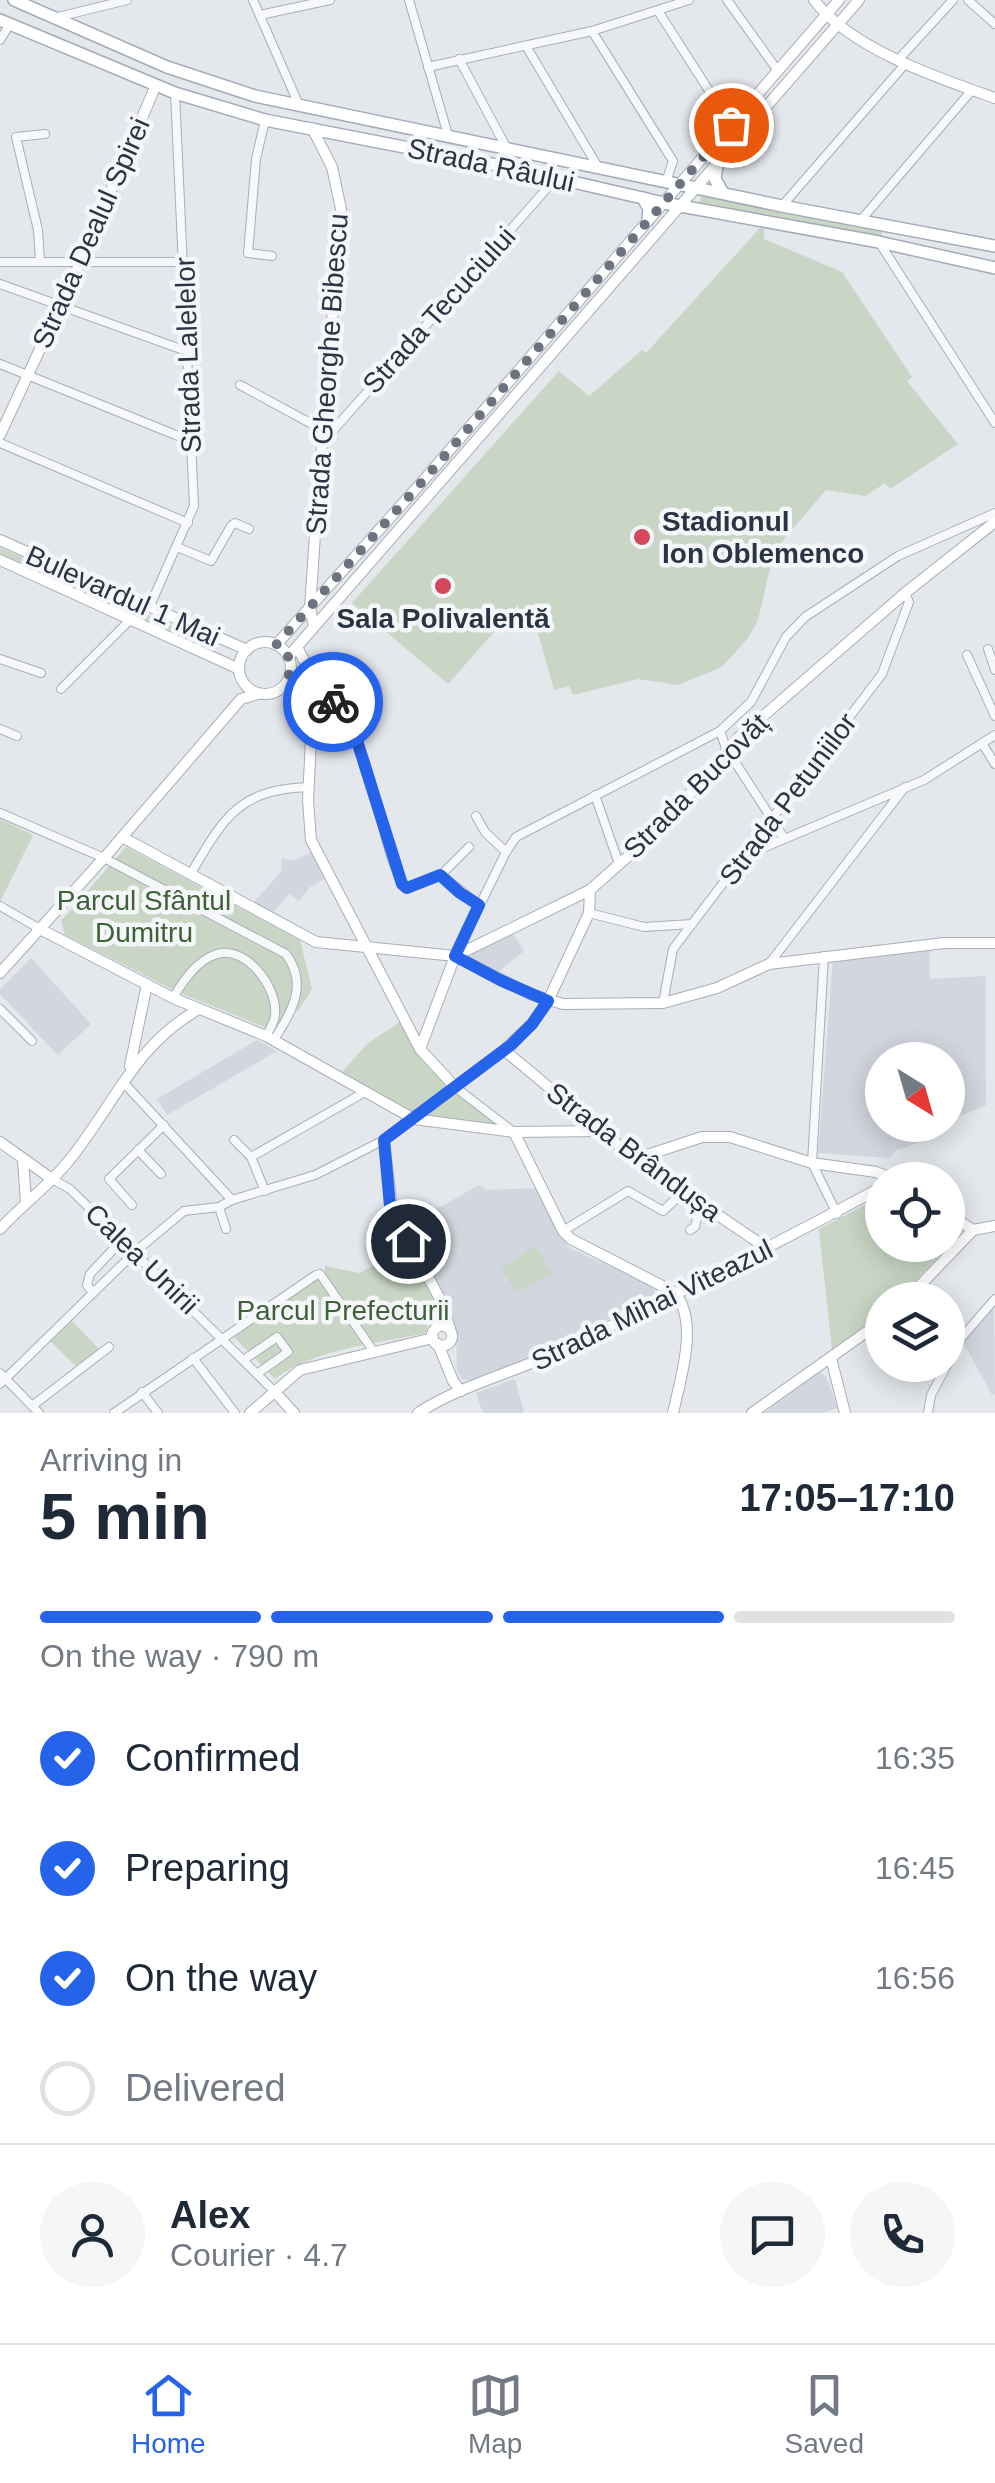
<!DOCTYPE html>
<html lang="en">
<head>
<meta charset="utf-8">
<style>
	:root { --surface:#fff; --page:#f6f6f7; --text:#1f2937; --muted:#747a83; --line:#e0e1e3; --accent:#2563eb }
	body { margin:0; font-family:Arial,sans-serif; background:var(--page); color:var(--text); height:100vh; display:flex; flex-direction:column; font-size:38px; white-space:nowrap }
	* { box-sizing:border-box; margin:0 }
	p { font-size:32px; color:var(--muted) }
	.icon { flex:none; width:55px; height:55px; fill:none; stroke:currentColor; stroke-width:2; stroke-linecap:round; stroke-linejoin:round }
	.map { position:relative; height:1413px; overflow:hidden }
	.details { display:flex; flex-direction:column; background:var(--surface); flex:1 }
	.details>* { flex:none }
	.needle { width:65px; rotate:143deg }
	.tools { position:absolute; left:865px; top:1042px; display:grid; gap:20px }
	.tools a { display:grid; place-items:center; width:100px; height:100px; border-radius:50%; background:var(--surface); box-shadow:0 5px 25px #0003; font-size:50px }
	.pin { position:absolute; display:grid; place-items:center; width:85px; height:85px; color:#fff; margin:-42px; border:5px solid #fff; border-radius:50%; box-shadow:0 2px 10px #0007 }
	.courier { position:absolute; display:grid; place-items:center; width:100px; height:100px; margin:-50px; border:8px solid #2563eb; border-radius:50%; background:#fff; color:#222; box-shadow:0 2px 12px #0007 }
	.overview em { font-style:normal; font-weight:600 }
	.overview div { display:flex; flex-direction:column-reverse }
	.overview { display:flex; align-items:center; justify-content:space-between; height:170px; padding:0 40px }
	h1 { font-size:65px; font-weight:600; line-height:75px }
	.bar { display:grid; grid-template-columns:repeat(4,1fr); gap:15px 10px; align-content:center; height:120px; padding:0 40px }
	.bar i { height:12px; border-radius:8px; background:var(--line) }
	.bar .selected { background:var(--accent) }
	.bar p { grid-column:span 4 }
	.line { display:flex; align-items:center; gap:25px; padding:0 40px; border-top:2px solid var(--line) }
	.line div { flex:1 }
	.round { display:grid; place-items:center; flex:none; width:105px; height:105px; border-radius:52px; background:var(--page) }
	ol { padding:0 40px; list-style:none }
	li { display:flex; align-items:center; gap:30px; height:110px }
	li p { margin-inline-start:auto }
	li .icon { padding:10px; border-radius:50%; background:var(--accent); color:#fff; stroke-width:4 }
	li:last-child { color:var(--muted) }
	li i { width:55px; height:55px; border:5px solid var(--line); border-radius:50% }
	.menu { display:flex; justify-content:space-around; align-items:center; height:140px; border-top:2px solid var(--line); background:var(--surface); font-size:28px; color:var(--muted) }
	.menu a { display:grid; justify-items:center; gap:5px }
	.menu .selected { color:var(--accent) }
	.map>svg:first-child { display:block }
</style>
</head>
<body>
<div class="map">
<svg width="995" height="1413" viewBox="0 0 995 1413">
	<rect width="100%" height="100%" fill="#e4e7ec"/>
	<g fill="#d2d6de" fill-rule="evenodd">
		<polygon points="311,852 325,878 309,888 299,901 290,894 270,915 251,905 281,872 282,858 294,861"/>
		<polygon points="513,934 524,951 496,974 470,960 470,955"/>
		<path d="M 930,949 L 930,979 L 986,976 L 986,1105 L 949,1121 L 940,1136 L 896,1150 L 890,1158 L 818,1153 L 833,958 ZM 882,1060 L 948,1060 L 948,1125 L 882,1125 Z"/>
		<polygon points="31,958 91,1024 58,1055 0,994 0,989"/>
		<polygon points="257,1040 277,1051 167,1115 157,1099"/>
		<polygon points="479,1185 486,1190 537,1188 569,1248 655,1286 655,1296 521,1363 475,1382 462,1379 457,1370 456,1334 446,1298 407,1226"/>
		<polygon points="994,1307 995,1394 992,1395 963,1342"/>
		<polygon points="819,1372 826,1376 838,1408 822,1413 764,1413"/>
		<polygon points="515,1379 524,1413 483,1413 476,1393"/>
	</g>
	<g fill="#c9d6c5">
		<polygon points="703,194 883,228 881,239 698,204"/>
		<polygon points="760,228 764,229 764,239 842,272 912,377 907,381 958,444 890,489 885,483 866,496 826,490 774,551 758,620 748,638 722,667 678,685 638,679 573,695 569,686 554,690 533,615 522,623 518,605 448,684 352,603 559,371 589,396 642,350 646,353"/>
		<polygon points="0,547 213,644 211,649 0,553"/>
		<polygon points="0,819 33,835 0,902"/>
		<polygon points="126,847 300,940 312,989 298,1011 286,1012 274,1031 180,993 65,935 61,921"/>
		<polygon points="404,1019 427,1059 509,1129 414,1119 338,1077 367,1044"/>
		<polygon points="882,1196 882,1245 948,1245 948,1222 954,1229 952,1242 897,1300 882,1300 882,1312 832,1350 819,1229"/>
		<polygon points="535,1246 553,1274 516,1292 501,1269"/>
		<path d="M 390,1257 L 401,1273 L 415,1264 L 433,1299 L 426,1333 C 377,1344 315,1348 275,1379 L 233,1336 L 325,1274 L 325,1266 L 359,1273 Z"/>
		<polygon points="72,1321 99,1349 77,1367 50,1341"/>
	</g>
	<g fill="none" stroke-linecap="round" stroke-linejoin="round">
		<defs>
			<g id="street">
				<polyline points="253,0 299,105"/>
				<polyline points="409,0 448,135"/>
				<polyline points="727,0 778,71"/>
				<polyline points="968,0 995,24"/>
				<polyline points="658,11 731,125"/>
				<polyline points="260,15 330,0"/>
				<polyline points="54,18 127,0"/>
				<polyline points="592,31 673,161 666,182"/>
				<polyline points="0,40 10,24"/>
				<polyline points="526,46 598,167"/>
				<polyline points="459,59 506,147"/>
				<polyline points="899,59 953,0"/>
				<polyline points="428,67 592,31 689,0"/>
				<polyline points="265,120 256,159 248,253 272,256"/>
				<polyline points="782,206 906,63"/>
				<polyline points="861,220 972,90"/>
				<polyline points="879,242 995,423"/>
				<polyline points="0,262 185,262"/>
				<polyline points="40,262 38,230 16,137 45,134"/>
				<polyline points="0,284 189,352"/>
				<polyline points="0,364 193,442"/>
				<polyline points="240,385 323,430"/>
				<polyline points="0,443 188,523"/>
				<polyline points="322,443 557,177"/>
				<polyline points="177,547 211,561 231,526 235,523 249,529"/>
				<polyline points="149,608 194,506 175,93"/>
				<polyline points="988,649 995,670"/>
				<polyline points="967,655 995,716"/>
				<polyline points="0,659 41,673"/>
				<polyline points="61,689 131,619"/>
				<path d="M 313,692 C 372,707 375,841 405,888 L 441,875 L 469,847"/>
				<polyline points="0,729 17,736"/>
				<polyline points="720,731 726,748 784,838"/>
				<polyline points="982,743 995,764"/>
				<polyline points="595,795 619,864"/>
				<path d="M 0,813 L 104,858 L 286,954 C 309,985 291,1012 274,1040"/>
				<polyline points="476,816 485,832 506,852"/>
				<polyline points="751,853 924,780 995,735"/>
				<path d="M 190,875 C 223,819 238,789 309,787"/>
				<polyline points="441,875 479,905"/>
				<polyline points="0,906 40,929"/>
				<polyline points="589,913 644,927 692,924"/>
				<polyline points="455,956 506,852 516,837 720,731 751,702 786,637 805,617 898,556 995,513"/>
				<polyline points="824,956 812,1163 837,1214"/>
				<polyline points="769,964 905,787"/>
				<path d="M 173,998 C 183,981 197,960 217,954 C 246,945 278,988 275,1014 C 275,1022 270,1029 266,1036"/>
				<polyline points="663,1003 673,949 882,674 909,602 905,593"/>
				<polyline points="0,1009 32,1041"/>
				<polyline points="123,1082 232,1200"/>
				<polyline points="455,1087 511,1130"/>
				<polyline points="234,1140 251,1157 265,1191"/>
				<polyline points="138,1150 161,1174"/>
				<polyline points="251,1157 365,1092"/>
				<polyline points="52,1179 70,1189 274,1391"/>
				<polyline points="132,1205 109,1179 164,1125"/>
				<polyline points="226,1229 219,1207 232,1200 315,1175 384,1140"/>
				<polyline points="690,1230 695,1227 700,1204"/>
				<polyline points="563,1231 628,1191 663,1211 682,1193"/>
				<polyline points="93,1293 87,1285 90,1274 122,1240"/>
				<polyline points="193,1358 235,1413"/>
				<polyline points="245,1359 277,1337 288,1352 258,1373"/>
				<polyline points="948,1364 962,1337 995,1299"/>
				<polyline points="0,1373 39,1413"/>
				<polyline points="0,1384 135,1252 184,1211 219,1207"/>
				<polyline points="142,1392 158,1413"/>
				<polyline points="32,1406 109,1347"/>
				<polyline points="114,1413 316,1275 320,1274 374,1352"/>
				<polyline points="928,1413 931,1395 947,1365"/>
			</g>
			<g id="secondary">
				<path d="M 814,0 C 851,49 938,78 995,98"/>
				<polyline points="312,128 332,167 341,209 316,520 310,608 314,626"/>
				<polyline points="0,435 80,263 156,85"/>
				<polyline points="0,540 247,650"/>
				<polyline points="0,560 239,669"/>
				<circle cx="265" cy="668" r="26"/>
				<polyline points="276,645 422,482 839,0"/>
				<polyline points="297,647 314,679 308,800 311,840 420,1049 455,1087"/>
				<polyline points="288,657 859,0"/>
				<polyline points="289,679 313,692"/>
				<polyline points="122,837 316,942 455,956 530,994 563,1004 663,1003 717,988 769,964 944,943 995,943"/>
				<polyline points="40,929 173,998 266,1036 414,1119 514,1132 599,1131"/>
				<polyline points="0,973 111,850 241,699 258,694"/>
				<polyline points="420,1049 455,956 590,890 661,827 738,738 905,593 995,522"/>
				<polyline points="504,1050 635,1159 768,1249"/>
				<polyline points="130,1066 147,984"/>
				<path d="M 514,1132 L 563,1231 L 571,1239 L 674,1292 C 700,1321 680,1380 673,1413"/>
				<polyline points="0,1142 52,1179"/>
				<polyline points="635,1159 702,1137 730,1137 812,1163 876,1172 896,1180"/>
				<polyline points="23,1160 26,1202"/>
				<polyline points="948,1214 973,1230"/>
				<path d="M 0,1229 C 21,1206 47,1187 67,1163 C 112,1109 134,1045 199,1009"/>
				<polyline points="906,1300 973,1230 995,1226"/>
				<circle cx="442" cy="1336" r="10"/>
				<polyline points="450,1329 440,1299 392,1210 384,1140 504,1050 532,1024 548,1001 589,913 590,890"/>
				<polyline points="438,1344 453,1381 461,1391"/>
				<polyline points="831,1358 845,1413"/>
				<polyline points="274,1391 294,1413"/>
				<polyline points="250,1413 300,1370 433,1338"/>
				<path d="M 418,1413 C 461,1385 513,1373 559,1351 C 668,1299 776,1244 882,1187"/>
				<polyline points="752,1413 882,1321"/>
			</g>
			<g id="primary">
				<polyline points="14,0 167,67 255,96 782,206 995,246"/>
				<polyline points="0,20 175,93 265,120 517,169 664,203 879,242 995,268"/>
				<polyline points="718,160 715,179 723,193"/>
				<polyline points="643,198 649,209 648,220"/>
			</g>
		</defs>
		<use href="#street" stroke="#a9aeb7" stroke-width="10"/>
		<use href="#secondary" stroke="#a9aeb7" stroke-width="12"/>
		<use href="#primary" stroke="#a3abb8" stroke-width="14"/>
		<use href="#street" stroke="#f7f8fa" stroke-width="8"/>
		<use href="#secondary" stroke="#fff" stroke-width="10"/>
		<use href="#primary" stroke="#fff" stroke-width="11"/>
	</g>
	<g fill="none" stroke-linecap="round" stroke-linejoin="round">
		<polyline stroke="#6c737f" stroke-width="10" stroke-dasharray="0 18" points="333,702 289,679 288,656 276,645 422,482 731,125"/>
		<polyline stroke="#2563eb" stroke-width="12" points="333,702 358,744 402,884 407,888 440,875 460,893 479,905 455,956 500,980 548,1001 532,1024 511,1045 384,1140 390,1206 408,1241"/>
	</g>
	<g fill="#d1495b" stroke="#f4f6f9" stroke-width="4">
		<circle cx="642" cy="537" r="10"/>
		<circle cx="443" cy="586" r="10"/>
	</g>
	<g text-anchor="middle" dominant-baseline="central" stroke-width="9" stroke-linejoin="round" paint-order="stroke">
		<g font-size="28" fill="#2b3445" stroke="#f4f6f9">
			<text transform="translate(491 165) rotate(12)">Strada Râului</text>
			<text transform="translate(91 233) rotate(-66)">Strada Dealul Spirei</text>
			<text transform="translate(439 310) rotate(-48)">Strada Tecuciului</text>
			<text transform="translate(188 355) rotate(-92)">Strada Lalelelor</text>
			<text transform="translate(327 374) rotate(-86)">Strada Gheorghe Bibescu</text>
			<text transform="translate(123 596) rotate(24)">Bulevardul 1 Mai</text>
			<text transform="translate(696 786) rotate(-45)">Strada Bucovăț</text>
			<text transform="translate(788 799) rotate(-53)">Strada Petuniilor</text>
			<text transform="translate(634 1152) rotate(37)">Strada Brândușa</text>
			<text transform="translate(142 1259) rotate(44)">Calea Unirii</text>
			<text transform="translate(652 1305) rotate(-26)">Strada Mihai Viteazul</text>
		</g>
		<g font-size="28" font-weight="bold" fill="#2b3445" stroke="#f4f6f9" text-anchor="start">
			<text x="662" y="521">Stadionul<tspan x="662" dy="32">Ion Oblemenco</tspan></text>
			<text x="443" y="618" text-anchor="middle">Sala Polivalentă</text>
		</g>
		<g font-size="28" fill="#3f6138" stroke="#f4f6f9">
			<text x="144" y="900">Parcul Sfântul<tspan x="144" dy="32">Dumitru</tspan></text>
			<text x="343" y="1310">Parcul Prefecturii</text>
		</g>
	</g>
</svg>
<div class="tools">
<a><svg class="needle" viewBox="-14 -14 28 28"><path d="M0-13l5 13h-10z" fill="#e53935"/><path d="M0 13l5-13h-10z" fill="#747a83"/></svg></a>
<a><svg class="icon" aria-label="locate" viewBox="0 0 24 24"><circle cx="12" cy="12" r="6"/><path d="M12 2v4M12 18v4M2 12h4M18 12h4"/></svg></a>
<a><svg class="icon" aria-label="layers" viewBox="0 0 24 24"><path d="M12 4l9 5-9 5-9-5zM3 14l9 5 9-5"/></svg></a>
</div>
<div class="pin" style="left:731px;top:125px;background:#ea580c"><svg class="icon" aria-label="bag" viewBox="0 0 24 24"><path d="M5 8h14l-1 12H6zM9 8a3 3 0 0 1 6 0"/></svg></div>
<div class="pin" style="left:408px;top:1241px;background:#1f2937"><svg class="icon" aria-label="home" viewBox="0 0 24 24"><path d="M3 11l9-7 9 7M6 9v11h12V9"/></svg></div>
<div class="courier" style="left:333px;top:702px"><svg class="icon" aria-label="bike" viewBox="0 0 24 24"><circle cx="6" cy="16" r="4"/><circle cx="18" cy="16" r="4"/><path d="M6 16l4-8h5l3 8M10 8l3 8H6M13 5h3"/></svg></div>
</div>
<section class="details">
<div class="overview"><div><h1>5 min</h1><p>Arriving in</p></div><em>17:05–17:10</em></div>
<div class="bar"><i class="selected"></i><i class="selected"></i><i class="selected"></i><i></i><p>On the way · 790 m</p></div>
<ol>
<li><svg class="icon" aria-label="check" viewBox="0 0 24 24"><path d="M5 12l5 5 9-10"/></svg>Confirmed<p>16:35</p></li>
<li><svg class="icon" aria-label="check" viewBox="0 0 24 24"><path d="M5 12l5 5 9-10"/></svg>Preparing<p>16:45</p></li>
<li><svg class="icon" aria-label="check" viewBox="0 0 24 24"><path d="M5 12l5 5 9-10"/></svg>On the way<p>16:56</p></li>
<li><i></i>Delivered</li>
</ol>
<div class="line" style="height:180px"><a class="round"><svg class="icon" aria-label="person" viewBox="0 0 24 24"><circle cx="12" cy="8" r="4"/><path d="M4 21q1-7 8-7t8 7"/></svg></a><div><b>Alex</b><p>Courier · 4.7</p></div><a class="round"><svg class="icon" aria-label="chat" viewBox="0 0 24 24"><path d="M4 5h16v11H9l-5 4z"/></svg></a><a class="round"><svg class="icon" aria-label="phone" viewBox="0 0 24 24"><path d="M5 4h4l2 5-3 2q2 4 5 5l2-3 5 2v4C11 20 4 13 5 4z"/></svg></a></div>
</section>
<nav class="menu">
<a class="selected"><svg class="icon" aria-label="home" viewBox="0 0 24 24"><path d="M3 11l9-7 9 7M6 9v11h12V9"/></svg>Home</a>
<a><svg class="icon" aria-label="map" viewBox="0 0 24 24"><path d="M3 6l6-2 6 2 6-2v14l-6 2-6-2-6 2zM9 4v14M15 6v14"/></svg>Map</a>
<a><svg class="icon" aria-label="saved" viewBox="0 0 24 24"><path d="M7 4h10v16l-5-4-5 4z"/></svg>Saved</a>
</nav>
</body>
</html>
